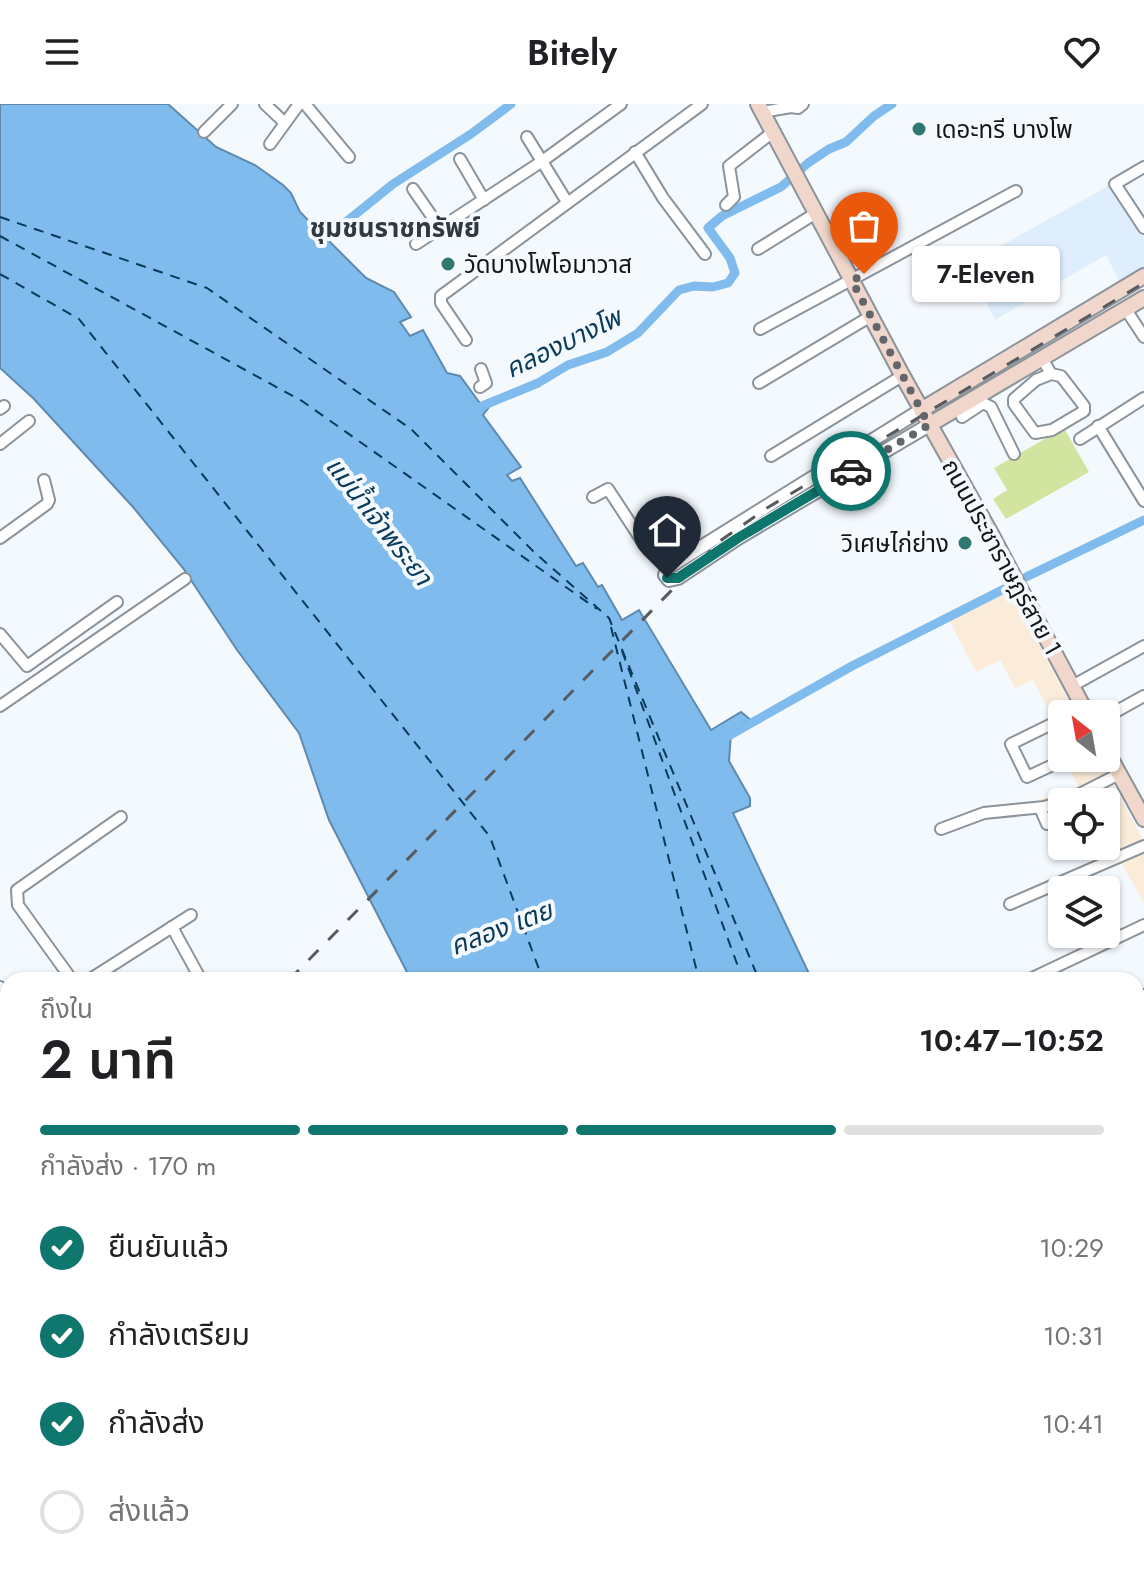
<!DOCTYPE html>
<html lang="th">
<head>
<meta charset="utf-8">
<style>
	:root { --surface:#fff; --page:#f2f2f2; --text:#202124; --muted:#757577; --line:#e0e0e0; --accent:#0f766e }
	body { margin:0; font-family:Jost,"Noto Sans Thai",sans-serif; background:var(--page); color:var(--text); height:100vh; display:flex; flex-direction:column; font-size:30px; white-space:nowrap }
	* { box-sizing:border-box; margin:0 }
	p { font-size:26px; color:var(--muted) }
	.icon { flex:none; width:44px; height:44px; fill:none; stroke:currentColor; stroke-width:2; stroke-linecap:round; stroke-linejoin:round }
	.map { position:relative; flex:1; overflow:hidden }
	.details { position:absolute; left:0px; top:868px; width:1144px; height:600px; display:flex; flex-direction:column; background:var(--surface); border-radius:24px 24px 0 0; box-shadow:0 2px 6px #0004 }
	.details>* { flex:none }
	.needle { width:52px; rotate:329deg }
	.fabs { position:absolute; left:1048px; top:596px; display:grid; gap:16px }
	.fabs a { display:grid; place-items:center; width:72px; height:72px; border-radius:8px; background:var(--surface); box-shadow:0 2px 6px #0004; font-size:40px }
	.pin { position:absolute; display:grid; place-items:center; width:68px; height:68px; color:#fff; margin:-82px -34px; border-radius:50% 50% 50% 0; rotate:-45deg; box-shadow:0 0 8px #0007 }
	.pin .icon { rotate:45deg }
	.courier { position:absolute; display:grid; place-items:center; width:80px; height:80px; margin:-40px; border:6px solid #0f766e; border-radius:50%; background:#fff; color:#222; box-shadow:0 2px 10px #0007 }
	.bubble { position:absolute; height:56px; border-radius:8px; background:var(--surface); box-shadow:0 2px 6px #0004; font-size:26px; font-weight:600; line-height:56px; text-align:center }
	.head em { font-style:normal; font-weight:600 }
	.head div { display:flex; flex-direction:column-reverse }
	.head { display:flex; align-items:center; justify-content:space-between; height:136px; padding:0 40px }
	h1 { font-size:52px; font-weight:600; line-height:60px }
	.bar { display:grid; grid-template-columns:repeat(4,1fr); gap:12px 8px; align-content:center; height:96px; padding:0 40px }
	.bar i { height:10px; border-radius:6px; background:var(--line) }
	.bar .current { background:var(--accent) }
	.bar p { grid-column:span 4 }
	ol { padding:0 40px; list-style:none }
	li { display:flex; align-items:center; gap:24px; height:88px }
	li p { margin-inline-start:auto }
	li .icon { padding:8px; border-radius:50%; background:var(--accent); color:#fff; stroke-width:4 }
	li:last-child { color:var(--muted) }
	li i { width:44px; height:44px; border:4px solid var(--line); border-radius:50% }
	header { display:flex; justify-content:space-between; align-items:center; height:104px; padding:0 40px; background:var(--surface); font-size:36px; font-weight:600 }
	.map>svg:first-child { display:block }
</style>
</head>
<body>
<header><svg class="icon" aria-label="menu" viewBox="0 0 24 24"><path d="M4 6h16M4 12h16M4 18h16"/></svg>Bitely<svg class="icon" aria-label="heart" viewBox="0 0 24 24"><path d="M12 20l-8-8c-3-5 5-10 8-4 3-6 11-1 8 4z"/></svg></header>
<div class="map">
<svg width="1144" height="1468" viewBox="0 0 1144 1468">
	<rect width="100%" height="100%" fill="#f4f9fe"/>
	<g fill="#faecd9">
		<polygon points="1009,484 1076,610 1062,610 1062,639 1050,618 1054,616 1033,576 1015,584 1000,556 976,568 949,516"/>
		<polygon points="1064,654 1099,654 1144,737 1144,799 1106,731 1106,698 1062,698 1062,736 1059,737 1038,695 1064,692 1080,686"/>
		<polygon points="83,1460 224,1460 225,1461 170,1468 158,1468 156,1463 85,1468"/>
	</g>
	<polygon fill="#dfeefc" points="1110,81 1144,133 1144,169 1122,183 1106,151 995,216 968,160"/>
	<polygon fill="#d3e4a1" points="1064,324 1089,368 1006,415 993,395 1007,386 994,364"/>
	<g fill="#7fbced" stroke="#5f8aad" stroke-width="2">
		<polygon points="0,0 168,0 216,43 255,61 283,81 291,89 300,108 366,174 394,188 411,213 400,218 410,232 423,226 447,269 460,272 482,302 490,302 483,311 521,363 507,371 512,377 520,374 576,462 583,459 598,483 602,481 622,516 639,506 711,626 741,608 752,617 745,618 731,629 729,657 750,694 750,702 733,709 812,876 411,876 329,716 299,629 237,546 183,464 133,403 34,295 0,264"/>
		<polygon points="610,1460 950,1460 952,1468 611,1468"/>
	</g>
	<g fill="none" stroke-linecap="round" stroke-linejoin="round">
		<g stroke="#7fbced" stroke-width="9">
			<polyline points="320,139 393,80 471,30 511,0"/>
			<polyline points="472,309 482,302 538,279 568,261 607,248 638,229 679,186 694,182 713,183 728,179 735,169 730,154 708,124 722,112 781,83 808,59 829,45 846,38 874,12 892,0"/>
			<polyline points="1026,473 1144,416"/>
			<polyline points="723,635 852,562 1006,484"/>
			<polyline points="0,1090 8,1085"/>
			<polyline points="470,1468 501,1460"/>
		</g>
		<g stroke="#0a3959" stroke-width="2" stroke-dasharray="10 8" stroke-linecap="butt">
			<polyline points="0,113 207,184 411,325 534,448 609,514 759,876"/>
			<polyline points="0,132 302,297 597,505"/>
			<polyline points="0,170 79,215 490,733 543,876"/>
			<polyline points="611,523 699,876"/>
			<polyline points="622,547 743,876"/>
			<polyline points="729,1460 729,1468"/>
			<polyline points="828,1460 829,1468"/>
			<polyline points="928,1460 931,1468"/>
			<polyline points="935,1460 937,1468"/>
		</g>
		<defs>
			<g id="minor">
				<polyline points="265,0 285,19"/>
				<polyline points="305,0 349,53"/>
				<polyline points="762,8 791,3 798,4 803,0"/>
				<polyline points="204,28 232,0"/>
				<polyline points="527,33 567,98"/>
				<polyline points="270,40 299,0"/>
				<polyline points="635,48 663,94 705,150"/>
				<polyline points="460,55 484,96"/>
				<polyline points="1144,63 1115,80 1144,124"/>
				<polyline points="413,85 440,124"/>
				<polyline points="726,101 734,93 729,62 773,28"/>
				<polyline points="416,140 541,58 621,0"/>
				<polyline points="758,145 816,109"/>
				<polyline points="1125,204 1144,233"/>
				<polyline points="760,225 1016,87"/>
				<polyline points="466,236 441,199 441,192 702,0"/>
				<polyline points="1042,254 1051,270 1036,276 1014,295 1014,300 1035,329 1052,326 1084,307 1084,302 1061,272 1051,270"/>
				<polyline points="759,279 871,212"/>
				<polyline points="480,283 486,279 481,265"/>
				<polyline points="983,299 991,303 1014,350"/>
				<polyline points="0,305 4,302"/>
				<polyline points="962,313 983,299 978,294"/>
				<polyline points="1098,322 1144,397"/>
				<polyline points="1080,335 1144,294"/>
				<polyline points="0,340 29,317"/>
				<polyline points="771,352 902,272"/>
				<polyline points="593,393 608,385 644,440 651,443 668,464"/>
				<polyline points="0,434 47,400 49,396 44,376"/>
				<polyline points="0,530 27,562 117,498"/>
				<polyline points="1072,582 1144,542"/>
				<polyline points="0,602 185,475"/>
				<polyline points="1072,610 1084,604"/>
				<polyline points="1106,613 1144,592"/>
				<polyline points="1062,615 1011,640 1027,673 1068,654"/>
				<polyline points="1040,704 1047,720"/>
				<polyline points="941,725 984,709 1044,703 1068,696 1119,670"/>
				<polyline points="1010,800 1144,742"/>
				<polyline points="172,823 201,876"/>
				<polyline points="72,876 18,801 17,786 121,713"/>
				<polyline points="89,876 191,811"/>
				<polyline points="1028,876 1144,821"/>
				<polyline points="0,883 8,895"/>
				<polyline points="1136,895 1144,891"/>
				<polyline points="0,927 8,922"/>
				<polyline points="1136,977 1144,973"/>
				<polyline points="0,990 8,1006"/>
				<polyline points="1136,1009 1144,1005"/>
				<polyline points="0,1050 8,1044"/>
				<polyline points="1136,1060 1144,1056"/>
				<polyline points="1136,1113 1144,1110"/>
				<polyline points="0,1153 8,1151"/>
				<polyline points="0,1183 8,1181"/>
				<polyline points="1136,1228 1144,1251"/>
				<polyline points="1136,1273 1144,1271"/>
				<polyline points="1136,1307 1139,1329 1136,1348"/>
				<polyline points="0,1336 8,1335"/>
				<polyline points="1136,1348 1144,1372"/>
				<polyline points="0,1425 8,1423"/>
				<polyline points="274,1460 275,1468"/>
				<polyline points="1040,1460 1043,1468"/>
				<polyline points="210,1468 263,1460"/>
			</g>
			<polyline id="tertiary" points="921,306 682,455 668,464 665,471 669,476 678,474 738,434 929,321"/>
			<g id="secondary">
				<polyline points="758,0 901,269 990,428 1087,610"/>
				<polyline points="921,306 1144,172"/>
				<polyline points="929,321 1144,194"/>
				<polyline points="1106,646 1144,715"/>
			</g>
			<g id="primary">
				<polyline points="0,1234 8,1261"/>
				<polyline points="0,1293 8,1319"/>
				<polyline points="47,1460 49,1468"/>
				<polyline points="66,1460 69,1468"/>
			</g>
		</defs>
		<use href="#minor" stroke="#8b939b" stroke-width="14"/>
		<use href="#tertiary" stroke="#8b939b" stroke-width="16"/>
		<use href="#secondary" stroke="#8b939b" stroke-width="18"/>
		<use href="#primary" stroke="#8e573e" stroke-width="20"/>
		<use href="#minor" stroke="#fff" stroke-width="10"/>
		<use href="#tertiary" stroke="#fff" stroke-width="12"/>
		<use href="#secondary" stroke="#f1d7cb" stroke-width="14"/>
		<use href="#primary" stroke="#e3af97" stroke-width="16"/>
		<g stroke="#575b5f" stroke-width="3" stroke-dasharray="14 14" stroke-linecap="butt">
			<polyline points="289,876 720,437 767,404 1144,179"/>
			<polyline points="46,1460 49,1468"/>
		</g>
	</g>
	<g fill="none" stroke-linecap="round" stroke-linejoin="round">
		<polyline stroke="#626569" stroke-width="8" stroke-dasharray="0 14.4" points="851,367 929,321 852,177 864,170"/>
		<polyline stroke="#0f766e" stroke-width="10" points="667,474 678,474 738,434 851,367"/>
	</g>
	<g fill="#307973" stroke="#f4f9fe" stroke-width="3">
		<circle cx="919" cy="25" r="8"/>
		<circle cx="448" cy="160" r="8"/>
		<circle cx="965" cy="439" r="8"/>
	</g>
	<g text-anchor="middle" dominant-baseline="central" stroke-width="8" stroke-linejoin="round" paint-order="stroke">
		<g font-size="24" fill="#131619" stroke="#f4f9fe" text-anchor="start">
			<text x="935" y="25">เดอะทรี บางโพ</text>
			<text x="464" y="160">วัดบางโพโอมาวาส</text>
			<text x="949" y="439" text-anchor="end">วิเศษไก่ย่าง</text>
		</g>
		<g font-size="24" fill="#131619" stroke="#f4f9fe">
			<text transform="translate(1002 453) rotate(61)">ถนนประชาราษฎร์สาย 1</text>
		</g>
		<g font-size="26" font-weight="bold" fill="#31383f" stroke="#f4f9fe">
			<text x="395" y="124">ชุมชนราชทรัพย์</text>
		</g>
		<g font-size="26" font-style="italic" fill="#0a3959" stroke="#f4f9fe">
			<text transform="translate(563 239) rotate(-26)">คลองบางโพ</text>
			<text transform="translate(379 417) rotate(52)">แม่น้ำเจ้าพระยา</text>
			<text transform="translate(501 824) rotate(-21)">คลอง เตย</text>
		</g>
	</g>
</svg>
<div class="fabs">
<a><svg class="needle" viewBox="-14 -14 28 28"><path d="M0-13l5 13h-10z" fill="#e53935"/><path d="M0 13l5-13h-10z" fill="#757577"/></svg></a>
<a><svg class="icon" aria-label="locate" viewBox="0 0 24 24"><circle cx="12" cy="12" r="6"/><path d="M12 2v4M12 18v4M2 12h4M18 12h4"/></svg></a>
<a><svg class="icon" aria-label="layers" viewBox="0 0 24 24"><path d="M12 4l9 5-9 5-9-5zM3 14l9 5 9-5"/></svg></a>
</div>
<div class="pin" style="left:864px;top:170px;background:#ea580c"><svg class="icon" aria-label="bag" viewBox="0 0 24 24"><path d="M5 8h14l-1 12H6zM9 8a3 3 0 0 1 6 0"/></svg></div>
<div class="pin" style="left:667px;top:474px;background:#1f2937"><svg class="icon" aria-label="home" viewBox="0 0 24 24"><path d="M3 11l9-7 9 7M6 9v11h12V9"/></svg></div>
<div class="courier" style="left:851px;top:367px"><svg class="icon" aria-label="car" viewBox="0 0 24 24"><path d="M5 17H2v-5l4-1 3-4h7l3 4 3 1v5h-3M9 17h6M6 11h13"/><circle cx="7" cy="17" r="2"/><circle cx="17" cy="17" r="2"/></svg></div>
<div class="bubble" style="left:912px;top:142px;width:148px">7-Eleven</div>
<section class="details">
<div class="head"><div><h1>2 นาที</h1><p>ถึงใน</p></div><em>10:47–10:52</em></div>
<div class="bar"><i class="current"></i><i class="current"></i><i class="current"></i><i></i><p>กำลังส่ง · 170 m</p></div>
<ol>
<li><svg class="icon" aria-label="check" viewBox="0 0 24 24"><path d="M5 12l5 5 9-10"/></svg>ยืนยันแล้ว<p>10:29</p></li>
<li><svg class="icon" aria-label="check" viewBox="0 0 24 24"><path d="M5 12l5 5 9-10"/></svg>กำลังเตรียม<p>10:31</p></li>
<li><svg class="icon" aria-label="check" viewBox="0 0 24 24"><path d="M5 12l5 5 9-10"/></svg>กำลังส่ง<p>10:41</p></li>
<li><i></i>ส่งแล้ว</li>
</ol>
</section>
</div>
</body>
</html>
